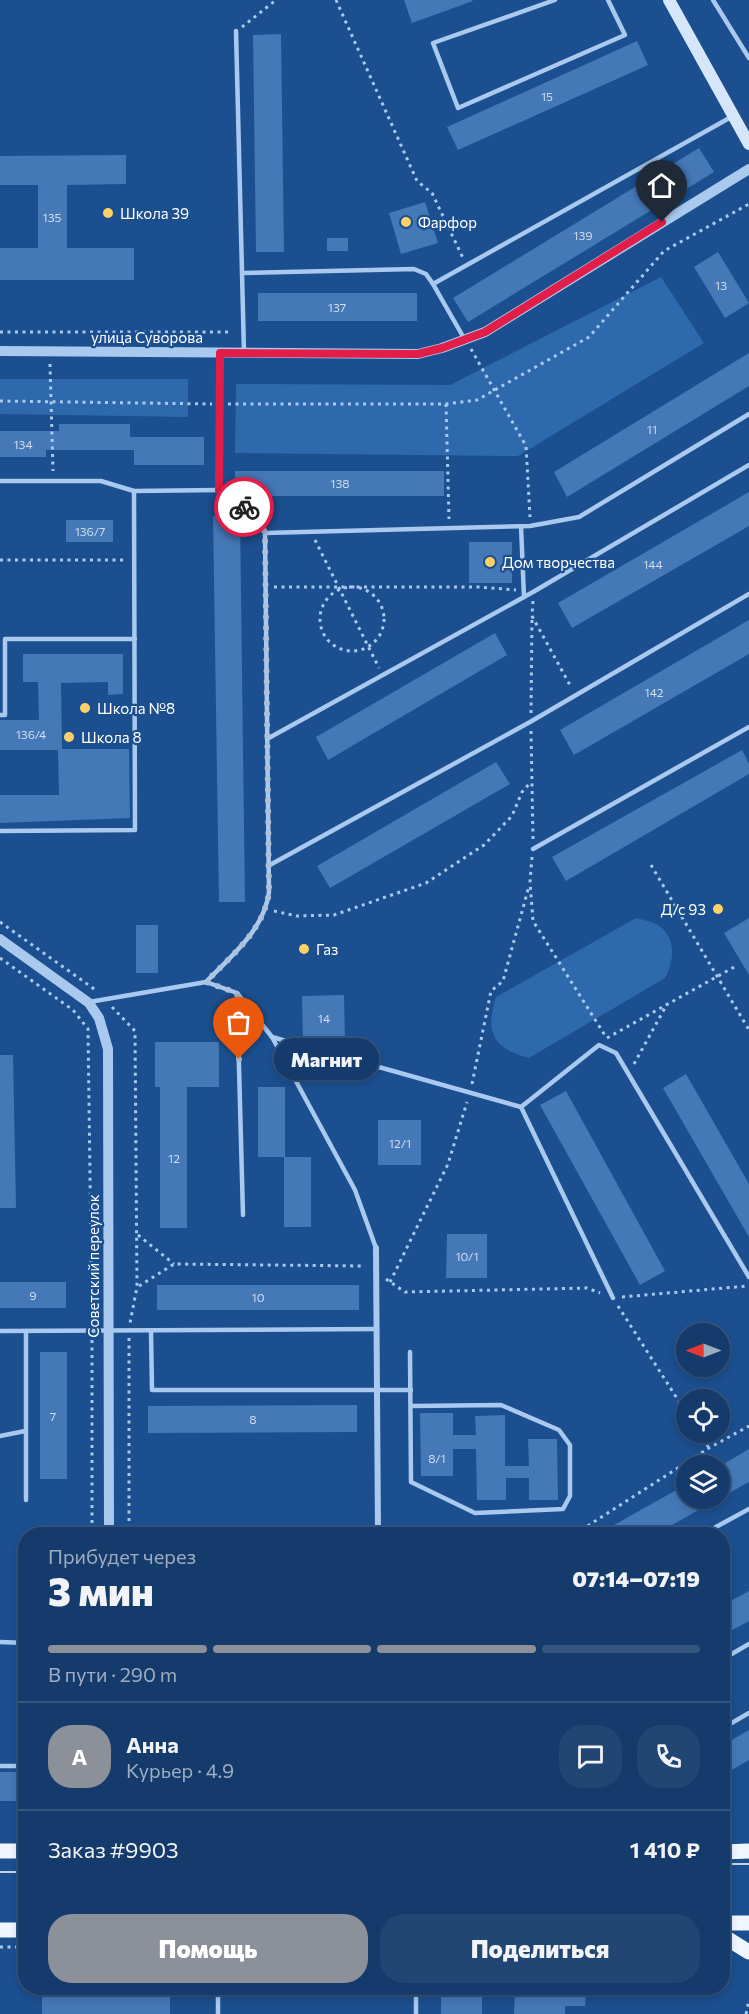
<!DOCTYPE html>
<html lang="ru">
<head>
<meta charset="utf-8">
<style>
	:root { --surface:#143b6b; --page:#214673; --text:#f1f3f6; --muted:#9dadc1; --line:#33557e; --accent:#8c9099 }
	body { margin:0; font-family:Commissioner,sans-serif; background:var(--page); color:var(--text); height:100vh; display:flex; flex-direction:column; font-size:22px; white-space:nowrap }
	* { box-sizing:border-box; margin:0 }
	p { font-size:20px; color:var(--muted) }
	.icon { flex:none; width:33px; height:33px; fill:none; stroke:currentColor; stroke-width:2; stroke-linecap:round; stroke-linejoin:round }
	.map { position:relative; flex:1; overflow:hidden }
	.side { position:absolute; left:18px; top:1527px; width:712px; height:468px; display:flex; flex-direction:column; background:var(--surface); border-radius:24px; box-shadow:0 3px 9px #0003,0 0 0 2px var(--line) }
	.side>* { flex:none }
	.needle { width:39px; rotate:270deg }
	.controls { position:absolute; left:676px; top:1323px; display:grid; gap:12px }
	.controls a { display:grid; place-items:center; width:54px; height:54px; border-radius:50%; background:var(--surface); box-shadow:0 3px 9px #0003,0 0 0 2px var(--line); font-size:30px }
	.pin { position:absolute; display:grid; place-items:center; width:51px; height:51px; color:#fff; margin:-62px -26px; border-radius:50% 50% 50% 0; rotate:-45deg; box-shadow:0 0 6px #0007 }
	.pin .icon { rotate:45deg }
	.courier { position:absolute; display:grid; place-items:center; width:60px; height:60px; margin:-30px; border:4px solid #e11d48; border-radius:50%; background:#fff; color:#222; box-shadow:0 2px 8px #0007 }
	.bubble { position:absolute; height:42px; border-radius:21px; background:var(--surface); box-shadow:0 3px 9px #0003,0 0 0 2px var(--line); font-size:20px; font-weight:800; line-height:42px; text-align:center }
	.overview em { font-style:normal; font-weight:800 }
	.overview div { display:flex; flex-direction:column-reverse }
	.overview { display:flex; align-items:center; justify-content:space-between; height:102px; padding:0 30px }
	h1 { font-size:39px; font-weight:800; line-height:45px }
	.bar { display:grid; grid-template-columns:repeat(4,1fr); gap:9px 6px; align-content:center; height:72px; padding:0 30px }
	.bar i { height:8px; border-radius:4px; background:var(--line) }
	.bar .active { background:var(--accent) }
	.bar p { grid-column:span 4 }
	.line { display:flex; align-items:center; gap:15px; padding:0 30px; border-top:2px solid var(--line) }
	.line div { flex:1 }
	.round { display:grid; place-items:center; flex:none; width:63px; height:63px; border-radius:24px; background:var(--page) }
	.button { display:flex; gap:12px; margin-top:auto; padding:12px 30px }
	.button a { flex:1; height:69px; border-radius:24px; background:var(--accent); color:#fff; font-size:24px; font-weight:800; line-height:69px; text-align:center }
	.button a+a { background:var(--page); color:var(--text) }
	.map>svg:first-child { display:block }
</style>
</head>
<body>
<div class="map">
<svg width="749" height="2014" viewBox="0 0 749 2014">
	<rect width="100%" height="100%" fill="#1b4f8f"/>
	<g fill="#2e69ad">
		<polygon points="661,277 704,343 518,456 235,453 236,384 450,385"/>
		<polygon points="0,379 188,379 188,417 0,414"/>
		<path d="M 636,918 C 643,920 653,921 659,926 C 677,938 674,962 665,978 L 529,1058 C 492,1048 485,1032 496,997 Z"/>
	</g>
	<g fill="#4478b7">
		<polygon points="404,0 472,0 473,1 412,23"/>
		<polygon points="281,34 284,252 256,252 253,35"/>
		<polygon points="637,41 648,65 458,150 447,127"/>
		<polygon points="699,148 714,172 468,322 453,298"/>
		<polygon points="126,155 126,184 67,185 67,248 134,248 134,280 0,280 0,248 38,248 38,185 0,185 0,156"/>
		<polygon points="425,202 438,243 401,254 389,213"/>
		<rect x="327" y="238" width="21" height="13"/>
		<polygon points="718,252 749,303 725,318 694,267"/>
		<rect x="258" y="293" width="159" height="28"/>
		<polygon points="749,353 749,386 567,497 554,472"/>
		<polygon points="59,424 130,424 130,437 204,437 204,465 134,465 134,450 46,450 46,457 0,457 0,431 59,431"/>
		<rect x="235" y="471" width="209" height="25"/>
		<polygon points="749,492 749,526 572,628 558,603"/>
		<polygon points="213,516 240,516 245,902 219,902"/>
		<rect x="66" y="520" width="47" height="22"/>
		<rect x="469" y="542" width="43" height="41"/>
		<polygon points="749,620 749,654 574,755 560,730"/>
		<polygon points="495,633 507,655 328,760 316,737"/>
		<polygon points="23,654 123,654 123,694 108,695 108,682 61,683 62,749 129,749 130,818 0,823 0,795 59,795 58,750 0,750 0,720 39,720 38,682 23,682"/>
		<polygon points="742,750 749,764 749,774 566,881 552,857"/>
		<polygon points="496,762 510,784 330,888 317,866"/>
		<polygon points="749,918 749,975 724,933"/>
		<rect x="136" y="925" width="22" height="48"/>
		<polygon points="344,995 345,1041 303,1041 302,996"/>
		<polygon points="155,1042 219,1042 219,1087 187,1087 187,1228 160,1228 160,1087 155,1087"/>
		<polygon points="0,1055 13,1055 16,1208 0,1208"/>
		<polygon points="686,1074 749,1184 749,1237 663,1088"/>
		<polygon points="258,1087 285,1087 285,1157 311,1157 311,1227 284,1227 284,1157 258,1157"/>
		<polygon points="566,1091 665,1271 640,1285 540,1105"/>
		<rect x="378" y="1120" width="43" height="45"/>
		<polygon points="447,1234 487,1234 487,1278 446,1278"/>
		<rect x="0" y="1282" width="66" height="26"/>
		<rect x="157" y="1285" width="202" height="25"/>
		<rect x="40" y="1352" width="27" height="127"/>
		<polygon points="357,1405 357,1432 148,1433 148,1406"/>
		<polygon points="420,1413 453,1413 453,1435 476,1435 475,1416 505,1415 505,1466 529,1466 528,1439 557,1439 558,1500 529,1500 529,1478 506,1478 506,1500 477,1500 476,1449 453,1449 453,1476 421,1476"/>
		<polygon points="749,1449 749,1482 720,1498 720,1466"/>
		<polygon points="687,1484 687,1498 720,1498 656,1534 598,1534"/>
		<polygon points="749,1591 749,1621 723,1635 723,1605"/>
		<polygon points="749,1730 749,1760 723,1775 723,1745"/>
		<rect x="0" y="1772" width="26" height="29"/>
		<polygon points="515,1988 586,1988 585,2006 565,2006 565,2014 514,2014"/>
		<rect x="42" y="1989" width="128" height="25"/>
		<rect x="441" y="1989" width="41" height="25"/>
	</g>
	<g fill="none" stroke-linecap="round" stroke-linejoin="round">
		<g stroke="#a9c9ee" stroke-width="3" stroke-dasharray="3 4.5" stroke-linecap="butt">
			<polyline points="336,0 417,181 432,193 463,258"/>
			<polyline points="242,27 276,0"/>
			<polyline points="0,332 228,332"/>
			<polyline points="471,349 526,446 530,517"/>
			<polyline points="50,364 53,471"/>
			<polyline points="0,401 212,404"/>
			<polyline points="228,404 446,404 477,400 589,337 664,251 749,204"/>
			<polyline points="446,404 449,519"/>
			<polyline points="315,540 379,668"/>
			<polyline points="0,560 127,560"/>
			<polyline points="274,587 479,587 516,590"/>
			<circle cx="352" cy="619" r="32"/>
			<polyline points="533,601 532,616 571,687"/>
			<polyline points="531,713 532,616"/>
			<polyline points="531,731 533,839"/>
			<polyline points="532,857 530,882 533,921 606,1037"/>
			<polyline points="651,865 749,1030"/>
			<polyline points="274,911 297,916 334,915 426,883 484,845 512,816 522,792 531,782"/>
			<polyline points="0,922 97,991"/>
			<polyline points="0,958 73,1010 88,1029 92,1322"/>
			<polyline points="112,1007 135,1031 137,1287 130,1323"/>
			<polyline points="607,1038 736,966"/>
			<polyline points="634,1064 667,1004"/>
			<polyline points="472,1084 491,991 503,981 529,886"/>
			<polyline points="138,1235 174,1264"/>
			<polyline points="386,1279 405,1292 587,1288 600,1293"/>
			<polyline points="390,1282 448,1164 467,1102"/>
			<polyline points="139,1286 174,1264 365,1266"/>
			<polyline points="622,1297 747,1286"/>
			<polyline points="618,1306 687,1414"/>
			<polyline points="129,1338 129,1534"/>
			<polyline points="92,1340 92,1534"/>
			<polyline points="699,1432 709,1448"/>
			<polyline points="541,1529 544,1534"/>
			<polyline points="575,1534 709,1448 749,1426"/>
			<polyline points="0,1947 26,1947"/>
			<polyline points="746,2014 749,2000"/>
		</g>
		<g stroke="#a9c9ee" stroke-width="4.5">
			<polyline points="555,0 433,43 458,108 625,35 608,0"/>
			<polyline points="713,0 749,58"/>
			<polyline points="236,31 244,353"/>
			<polyline points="242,273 414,269 426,274 433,284"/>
			<polyline points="465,340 433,284 733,116"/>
			<path d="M 220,353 L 219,490 C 235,515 255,498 265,533 L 530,526 L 579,517 L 749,414"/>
			<polyline points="0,481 101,481 134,491 219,490"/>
			<polyline points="521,526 524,597"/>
			<polyline points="0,715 5,715 5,639 135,639"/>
			<polyline points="267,739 533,592 749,465"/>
			<polyline points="0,831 135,830 134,491"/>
			<polyline points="533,849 749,727"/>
			<polyline points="268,866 530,722 749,594"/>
			<path d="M 206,982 C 232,955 264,930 269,892 L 265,533"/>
			<polyline points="237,993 243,1215"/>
			<polyline points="89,1002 206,982 237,993 272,1037 355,1190 376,1248"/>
			<polyline points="272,1037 521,1107"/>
			<polyline points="613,1298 521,1107 599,1045 616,1053 749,1277"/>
			<polyline points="0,1331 377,1329"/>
			<polyline points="26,1331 26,1500"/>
			<polyline points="151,1331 152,1390 411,1390"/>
			<polyline points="410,1352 411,1482 475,1513 563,1509 570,1496 570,1445 559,1430 501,1405 411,1406"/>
			<polyline points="0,1436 25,1431"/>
			<polyline points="703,1534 749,1509"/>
			<polyline points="0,1642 26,1643"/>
			<polyline points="723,1659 749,1644"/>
			<polyline points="723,1728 749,1713"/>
			<polyline points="0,1766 26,1766"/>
			<polyline points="218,1988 218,2014"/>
			<polyline points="416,1988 416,2014"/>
		</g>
		<polyline stroke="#a9c9ee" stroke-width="6" points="376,1248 378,1534"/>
		<g stroke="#a9c9ee" stroke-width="10">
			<polyline points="0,351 418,354 442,348 485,332 749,169"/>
			<polyline points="0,939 89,1003 99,1018 108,1049 109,1534"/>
		</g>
		<polyline stroke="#d6e6fa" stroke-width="12" points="669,0 749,144"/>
		<g stroke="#f0f6ff" stroke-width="15">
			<polyline points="0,1851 26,1851"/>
			<polyline points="723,1852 749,1851"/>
			<polyline points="723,1923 749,1923"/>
			<polyline points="0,1930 26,1930"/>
			<polyline points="723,1936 749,1952"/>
		</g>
		<g stroke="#fff" stroke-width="1.5">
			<polyline points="723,1864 749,1864"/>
			<polyline points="0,1872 26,1872"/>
		</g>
	</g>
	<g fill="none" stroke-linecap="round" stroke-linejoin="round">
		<path stroke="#afc1d8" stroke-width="6" stroke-dasharray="0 10.8" d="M 239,1059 L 237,993 L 206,982 C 232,955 264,930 269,892 L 265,534 C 261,521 257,512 244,507"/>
		<polyline stroke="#e11d48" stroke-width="8" points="244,507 226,501 219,490 220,353 418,354 442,348 485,332 662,222"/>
	</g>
	<g fill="#ffd166" stroke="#1b4f8f" stroke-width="2">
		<circle cx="108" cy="213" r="6"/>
		<circle cx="406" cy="222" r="6"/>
		<circle cx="490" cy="562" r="6"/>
		<circle cx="85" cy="708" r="6"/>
		<circle cx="69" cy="737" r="6"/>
		<circle cx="718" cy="909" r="6"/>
		<circle cx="304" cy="949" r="6"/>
	</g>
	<g text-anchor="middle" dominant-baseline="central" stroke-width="4.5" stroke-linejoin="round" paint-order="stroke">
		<g font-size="12" fill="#d0dded">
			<text x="547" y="96">15</text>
			<text x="52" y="217">135</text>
			<text x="583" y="235">139</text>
			<text x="721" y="285">13</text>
			<text x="337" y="307">137</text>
			<text x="652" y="429">11</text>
			<text x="23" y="444">134</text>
			<text x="340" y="483">138</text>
			<text x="90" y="531">136/7</text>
			<text x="653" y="564">144</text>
			<text x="654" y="692">142</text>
			<text x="31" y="734">136/4</text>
			<text x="324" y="1018">14</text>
			<text x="400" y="1143">12/1</text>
			<text x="174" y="1158">12</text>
			<text x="467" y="1256">10/1</text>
			<text x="33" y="1295">9</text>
			<text x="258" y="1297">10</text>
			<text x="53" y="1416">7</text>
			<text x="253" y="1419">8</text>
			<text x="437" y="1458">8/1</text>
		</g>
		<g font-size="15" fill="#fff" stroke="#1b4f8f" text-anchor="start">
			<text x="120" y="213">Школа 39</text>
			<text x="418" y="222">Фарфор</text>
			<text x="502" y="562">Дом творчества</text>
			<text x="97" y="708">Школа №8</text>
			<text x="81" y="737">Школа 8</text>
			<text x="706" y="909" text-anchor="end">Д/с 93</text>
			<text x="316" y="949">Газ</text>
		</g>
		<g font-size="15" fill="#fff" stroke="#1b4f8f">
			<text x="147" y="337">улица Суворова</text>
			<text transform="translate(93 1266) rotate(-90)">Советский переулок</text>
		</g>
	</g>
</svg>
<div class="controls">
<a><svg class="needle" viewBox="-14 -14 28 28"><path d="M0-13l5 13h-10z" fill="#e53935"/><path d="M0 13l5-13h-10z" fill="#9dadc1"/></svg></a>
<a><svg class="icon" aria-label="locate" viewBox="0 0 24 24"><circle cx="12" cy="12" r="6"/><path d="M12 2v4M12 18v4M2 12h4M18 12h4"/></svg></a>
<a><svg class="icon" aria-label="layers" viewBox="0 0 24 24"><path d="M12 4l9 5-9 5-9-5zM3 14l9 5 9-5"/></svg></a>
</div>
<div class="pin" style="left:239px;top:1059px;background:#ea580c"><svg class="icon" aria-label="bag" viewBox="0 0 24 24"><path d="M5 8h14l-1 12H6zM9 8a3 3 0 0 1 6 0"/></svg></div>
<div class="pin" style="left:662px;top:222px;background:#1f2937"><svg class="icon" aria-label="home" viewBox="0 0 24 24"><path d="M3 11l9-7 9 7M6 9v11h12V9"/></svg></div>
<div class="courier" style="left:244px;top:507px"><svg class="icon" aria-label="bike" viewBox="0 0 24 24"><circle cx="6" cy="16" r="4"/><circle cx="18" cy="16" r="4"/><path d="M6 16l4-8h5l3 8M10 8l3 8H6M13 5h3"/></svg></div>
<div class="bubble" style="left:274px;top:1038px;width:105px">Магнит</div>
<section class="side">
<div class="overview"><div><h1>3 мин</h1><p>Прибудет через</p></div><em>07:14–07:19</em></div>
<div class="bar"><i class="active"></i><i class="active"></i><i class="active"></i><i></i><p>В пути · 290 m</p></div>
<div class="line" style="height:108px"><b class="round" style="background:var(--accent);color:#fff">А</b><div><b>Анна</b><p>Курьер · 4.9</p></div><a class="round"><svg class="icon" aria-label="chat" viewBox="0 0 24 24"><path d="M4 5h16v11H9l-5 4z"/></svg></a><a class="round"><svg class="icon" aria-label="phone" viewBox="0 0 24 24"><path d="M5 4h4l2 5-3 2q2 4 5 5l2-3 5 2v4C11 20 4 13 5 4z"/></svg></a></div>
<div class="line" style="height:78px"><div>Заказ #9903</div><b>1 410 ₽</b></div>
<div class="button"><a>Помощь</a><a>Поделиться</a></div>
</section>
</div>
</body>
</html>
